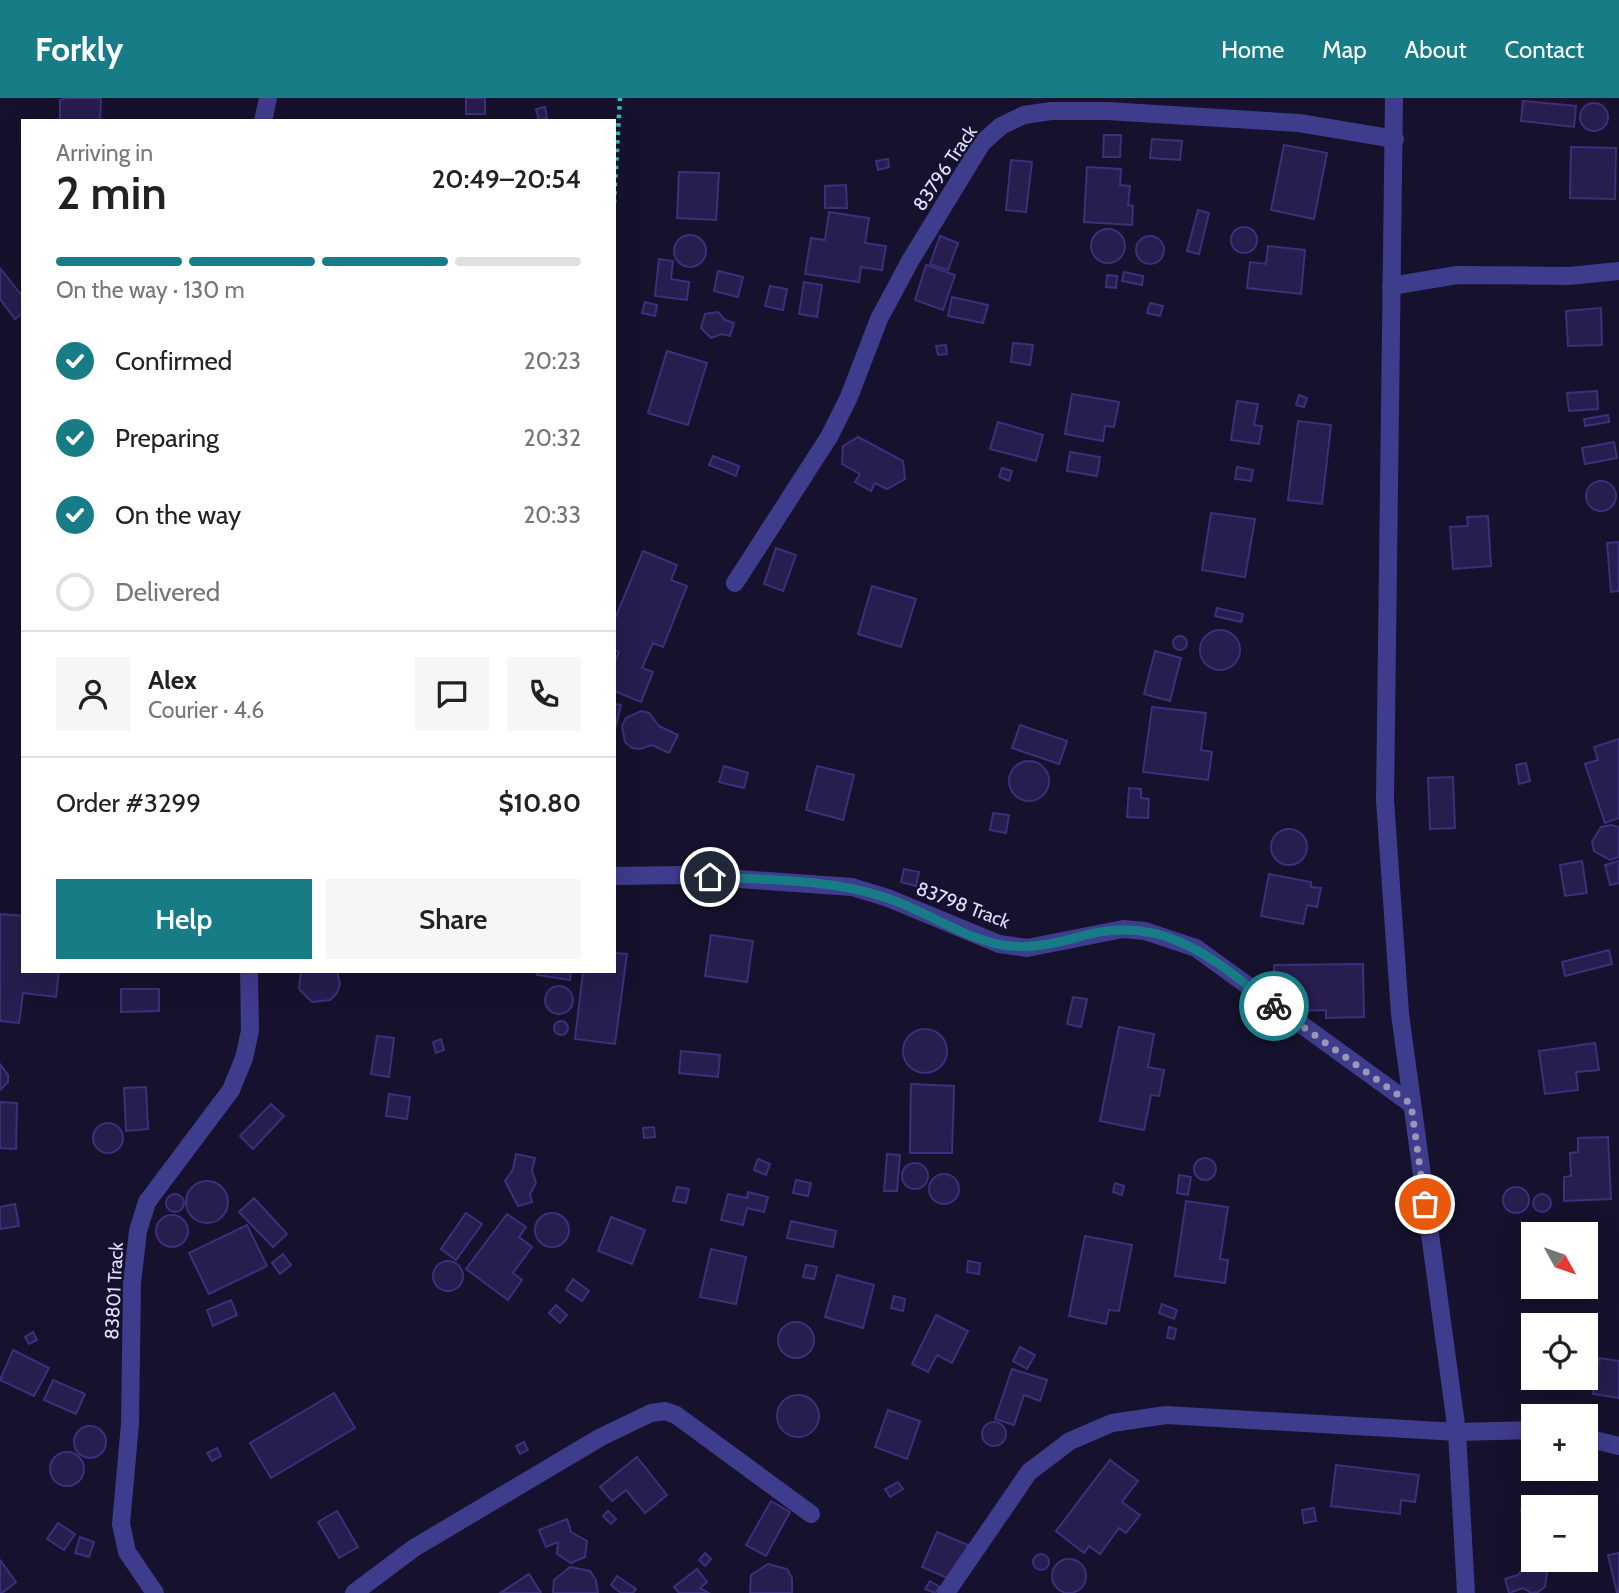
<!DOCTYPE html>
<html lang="en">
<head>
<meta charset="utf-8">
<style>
	:root { --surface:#fff; --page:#f6f6f6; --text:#222; --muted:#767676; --line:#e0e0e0; --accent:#177c85 }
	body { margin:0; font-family:Cabin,sans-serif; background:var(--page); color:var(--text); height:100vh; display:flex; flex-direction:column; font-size:26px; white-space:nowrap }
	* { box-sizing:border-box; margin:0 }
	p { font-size:23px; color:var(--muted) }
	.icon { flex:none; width:38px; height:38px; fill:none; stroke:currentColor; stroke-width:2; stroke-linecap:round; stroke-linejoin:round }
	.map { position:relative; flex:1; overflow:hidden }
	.drawer { position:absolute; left:21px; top:21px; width:595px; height:854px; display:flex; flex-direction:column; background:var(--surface); border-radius:0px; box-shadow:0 7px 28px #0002 }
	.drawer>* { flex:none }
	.needle { width:46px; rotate:130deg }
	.tools { position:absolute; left:1521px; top:1124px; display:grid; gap:14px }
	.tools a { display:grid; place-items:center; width:77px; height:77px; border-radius:0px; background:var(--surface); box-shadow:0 7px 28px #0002; font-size:35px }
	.pin { position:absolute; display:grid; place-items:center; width:60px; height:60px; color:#fff; margin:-30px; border:4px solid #fff; border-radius:50%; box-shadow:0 2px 7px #0007 }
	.courier { position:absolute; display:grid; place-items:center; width:70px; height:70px; margin:-35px; border:5px solid #177c85; border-radius:50%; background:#fff; color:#222; box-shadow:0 2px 9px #0007 }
	.head em { font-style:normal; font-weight:600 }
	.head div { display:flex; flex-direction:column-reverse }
	.head { display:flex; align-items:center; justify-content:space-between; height:119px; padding:0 35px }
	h1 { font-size:46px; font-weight:600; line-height:52px }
	.bar { display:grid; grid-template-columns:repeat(4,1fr); gap:10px 7px; align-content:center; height:84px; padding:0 35px }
	.bar i { height:9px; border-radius:5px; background:var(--line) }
	.bar .current { background:var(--accent) }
	.bar p { grid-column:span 4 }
	.line { display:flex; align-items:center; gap:18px; padding:0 35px; border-top:2px solid var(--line) }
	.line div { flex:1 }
	.round { display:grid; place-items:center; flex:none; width:74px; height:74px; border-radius:0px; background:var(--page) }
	ol { padding:0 35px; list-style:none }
	li { display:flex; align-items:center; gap:21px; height:77px }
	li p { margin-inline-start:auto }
	li .icon { padding:7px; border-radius:50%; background:var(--accent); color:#fff; stroke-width:4 }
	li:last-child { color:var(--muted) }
	li i { width:38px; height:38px; border:4px solid var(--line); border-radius:50% }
	.button { display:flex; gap:14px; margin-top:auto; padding:14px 35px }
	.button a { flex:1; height:80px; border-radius:0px; background:var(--accent); color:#fff; font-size:28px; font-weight:600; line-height:80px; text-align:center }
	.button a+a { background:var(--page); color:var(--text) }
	header { display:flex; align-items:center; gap:42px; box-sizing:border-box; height:98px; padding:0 35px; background:var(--accent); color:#fff }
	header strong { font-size:33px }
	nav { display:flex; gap:38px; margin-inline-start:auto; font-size:24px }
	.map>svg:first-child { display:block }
</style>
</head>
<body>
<header>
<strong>Forkly</strong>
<nav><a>Home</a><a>Map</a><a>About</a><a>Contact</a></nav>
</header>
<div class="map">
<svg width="1619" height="1495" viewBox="0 0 1619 1495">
	<rect width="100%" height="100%" fill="#16122d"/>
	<g fill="#271d4e" stroke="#3d2f7b" stroke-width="2">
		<polygon points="67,0 101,0 100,23 60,23 60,2"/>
		<rect x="466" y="0" width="19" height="16"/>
		<polygon points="1523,3 1576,8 1574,29 1521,23"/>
		<circle cx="1594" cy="19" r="14"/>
		<polygon points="545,9 547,20 539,22 536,11"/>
		<polygon points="1104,37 1121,37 1120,59 1103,59"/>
		<polygon points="1152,41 1182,43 1180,62 1150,60"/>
		<polygon points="1284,47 1327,55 1314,121 1271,112"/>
		<polygon points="1571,49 1616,50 1615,101 1570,100"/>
		<polygon points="888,61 889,69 878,72 876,63"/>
		<polygon points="1011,62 1032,64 1026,114 1006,112"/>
		<polygon points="1087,69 1121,71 1120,87 1130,88 1128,107 1133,108 1132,127 1084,124"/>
		<polygon points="679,74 719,75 716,122 677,120"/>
		<polygon points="846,87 847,110 825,110 825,88"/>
		<polygon points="1198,112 1209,115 1199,156 1187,153"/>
		<polygon points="829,114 869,120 865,145 886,148 882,172 861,169 859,184 805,176 811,140 825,142"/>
		<circle cx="1244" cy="142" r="13"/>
		<circle cx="1108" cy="148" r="17"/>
		<circle cx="690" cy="153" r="16"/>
		<circle cx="1150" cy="152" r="14"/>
		<polygon points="940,138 958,145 948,172 930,166"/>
		<polygon points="1268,148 1305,152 1301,196 1247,190 1250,164 1266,166"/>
		<polygon points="659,161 673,163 671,181 689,184 687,202 655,198"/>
		<polygon points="926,167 955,177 943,212 915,202"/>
		<polygon points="0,170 23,199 23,215 15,221 0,201"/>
		<polygon points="718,173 743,179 738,199 714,193"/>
		<polygon points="1124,174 1143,178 1142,187 1122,183"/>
		<polygon points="1107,177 1117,178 1116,190 1106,189"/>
		<polygon points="804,184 822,187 817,219 799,216"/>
		<polygon points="770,188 787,191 783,212 765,208"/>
		<polygon points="952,199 988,207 983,225 948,218"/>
		<polygon points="645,204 657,207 655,218 642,215"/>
		<polygon points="1150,205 1163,208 1160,218 1147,215"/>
		<polygon points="1601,210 1602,247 1568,248 1566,213"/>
		<polygon points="718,214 725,222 734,225 730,238 722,236 711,240 701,230 705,216"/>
		<polygon points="1013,245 1033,247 1030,267 1011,264"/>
		<polygon points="946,247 947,256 938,257 936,248"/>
		<polygon points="667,253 707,265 688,327 648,315"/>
		<polygon points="1597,293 1598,311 1569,313 1567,295"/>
		<polygon points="1072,296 1119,304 1114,329 1105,328 1103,343 1065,336"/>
		<polygon points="1299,297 1307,300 1304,309 1296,307"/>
		<polygon points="1237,303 1258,306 1254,327 1262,328 1259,346 1231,342"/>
		<polygon points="1608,317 1609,324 1585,328 1584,321"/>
		<polygon points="1298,323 1331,327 1322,406 1288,402"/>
		<polygon points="998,324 1043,337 1036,363 990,351"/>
		<polygon points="858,339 903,363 905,381 887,391 875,385 871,393 855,384 860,376 842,366 843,348"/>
		<polygon points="1614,344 1617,360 1585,366 1582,350"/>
		<polygon points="1070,354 1100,359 1097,378 1067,373"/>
		<polygon points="713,358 739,368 736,378 709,367"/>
		<polygon points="1237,369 1253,372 1251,383 1235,381"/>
		<polygon points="1002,370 1012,373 1009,383 999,379"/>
		<circle cx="1601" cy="398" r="15"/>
		<polygon points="1211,415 1255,421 1245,479 1202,472"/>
		<polygon points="1488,418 1491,468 1453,471 1450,429 1468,428 1467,419"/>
		<polygon points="1619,444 1619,493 1611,494 1607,445"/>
		<polygon points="776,450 796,457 783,493 764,486"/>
		<polygon points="643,453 677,467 671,482 687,488 663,549 653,545 642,570 653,574 641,604 614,593 614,565 619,554 614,552 614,523"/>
		<polygon points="872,488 916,501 901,549 858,536"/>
		<polygon points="1217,510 1243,516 1241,524 1215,518"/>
		<circle cx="1220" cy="552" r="20"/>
		<circle cx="1180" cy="545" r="7"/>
		<polygon points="1155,553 1181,560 1170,603 1144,596"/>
		<polygon points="614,606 621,607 614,635"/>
		<polygon points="1152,609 1206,615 1201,652 1212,654 1208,682 1143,674"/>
		<polygon points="641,613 649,615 659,628 678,637 669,655 652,647 640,651 632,650 625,644 622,628 626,620"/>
		<polygon points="1020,627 1067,643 1059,666 1012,650"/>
		<polygon points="1619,641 1619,720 1605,725 1585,666 1598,662 1594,649"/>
		<circle cx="1029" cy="683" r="20"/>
		<polygon points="1526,665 1530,683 1519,686 1516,667"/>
		<polygon points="724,668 748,675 744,690 719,684"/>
		<polygon points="817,668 854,677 843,722 806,712"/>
		<polygon points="1453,679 1455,730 1430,731 1428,680"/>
		<polygon points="1129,690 1141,691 1141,700 1149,701 1148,720 1127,719"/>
		<polygon points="993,715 1009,717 1006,735 990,732"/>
		<polygon points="1611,727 1619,729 1619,759 1610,762 1594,753 1592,744 1601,729"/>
		<circle cx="1289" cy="749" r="18"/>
		<polygon points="1582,763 1587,795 1565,798 1560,767"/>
		<polygon points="1619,763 1619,785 1610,787 1605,767"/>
		<polygon points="904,771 919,774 916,788 901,784"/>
		<polygon points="1269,776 1311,784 1311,789 1321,790 1317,809 1307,807 1303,826 1261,818"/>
		<polygon points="0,816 23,818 23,873 59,873 56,899 23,895 19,925 0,923"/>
		<polygon points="711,837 753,843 747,884 705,878"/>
		<polygon points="1609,852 1612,866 1565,878 1562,864"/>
		<polygon points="614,855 627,856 615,946 575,941 583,873 614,873"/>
		<polygon points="1363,866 1364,919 1326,920 1326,912 1294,913 1294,894 1274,894 1274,867"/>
		<polygon points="301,873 337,873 340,886 337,895 330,902 312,904 299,891"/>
		<polygon points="538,873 571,873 570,882 537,877"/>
		<circle cx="559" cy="902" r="14"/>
		<polygon points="121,891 159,891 159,913 121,914"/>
		<polygon points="1073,899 1087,901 1081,929 1067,926"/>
		<circle cx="561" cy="930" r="7"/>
		<polygon points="1119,929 1154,936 1148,969 1164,972 1159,998 1151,997 1144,1032 1100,1023"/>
		<circle cx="925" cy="953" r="22"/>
		<polygon points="377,938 394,940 389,979 371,976"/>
		<polygon points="441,941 444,952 436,955 433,944"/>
		<polygon points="1595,945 1599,972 1576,974 1578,992 1545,996 1539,953"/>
		<polygon points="681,953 720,957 718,979 679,975"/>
		<polygon points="0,966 8,977 8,984 0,992"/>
		<polygon points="911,986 954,988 952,1055 910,1055"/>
		<polygon points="146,989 148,1031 126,1033 124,990"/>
		<polygon points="389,996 410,999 407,1021 386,1018"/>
		<polygon points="0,1004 17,1005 16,1051 0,1050"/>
		<polygon points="271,1006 284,1018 253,1051 240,1038"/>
		<circle cx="108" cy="1040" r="15"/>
		<polygon points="654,1029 655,1039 644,1040 643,1030"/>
		<polygon points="1608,1039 1611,1101 1564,1103 1564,1079 1571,1078 1570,1055 1578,1054 1578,1040"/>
		<polygon points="516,1056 535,1060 532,1073 536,1085 530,1096 532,1104 518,1108 505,1083 513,1071"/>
		<polygon points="887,1056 900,1057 897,1093 884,1093"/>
		<circle cx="1205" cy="1071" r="11"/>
		<polygon points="758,1061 770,1066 766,1077 754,1072"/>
		<circle cx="915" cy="1078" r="13"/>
		<circle cx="944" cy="1091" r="15"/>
		<polygon points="1179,1077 1191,1079 1188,1097 1177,1095"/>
		<polygon points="796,1082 811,1085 808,1098 793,1095"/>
		<circle cx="207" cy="1104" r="21"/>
		<polygon points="1115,1085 1124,1088 1122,1097 1113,1094"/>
		<polygon points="677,1089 689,1091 686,1105 673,1103"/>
		<circle cx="1516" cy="1102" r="13"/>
		<polygon points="748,1094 768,1099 764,1114 747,1110 743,1127 721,1122 728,1096 747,1100"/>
		<circle cx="175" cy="1105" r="9"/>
		<circle cx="1542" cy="1105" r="9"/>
		<polygon points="254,1100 287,1136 273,1149 239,1114"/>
		<polygon points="1186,1103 1228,1109 1220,1161 1228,1162 1225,1185 1175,1178"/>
		<polygon points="15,1106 19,1128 0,1131 0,1109"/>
		<circle cx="552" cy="1132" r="17"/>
		<polygon points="466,1115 482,1126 456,1162 441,1151"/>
		<polygon points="507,1116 526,1129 519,1139 532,1149 513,1175 522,1182 508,1202 466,1171"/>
		<circle cx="172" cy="1133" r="16"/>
		<polygon points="611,1119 645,1132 632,1166 598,1153"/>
		<polygon points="791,1123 836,1133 833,1149 787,1140"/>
		<polygon points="247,1127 267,1168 209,1196 189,1155"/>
		<polygon points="1085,1138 1132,1147 1119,1213 1109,1212 1106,1226 1069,1218"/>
		<polygon points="711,1151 746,1159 736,1206 700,1199"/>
		<polygon points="283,1156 291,1167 280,1176 272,1165"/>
		<circle cx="448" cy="1178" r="15"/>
		<polygon points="968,1163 980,1165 979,1176 967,1174"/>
		<polygon points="806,1167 817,1169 814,1181 803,1179"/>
		<polygon points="837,1177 874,1187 863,1230 825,1219"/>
		<polygon points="573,1181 589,1193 582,1203 566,1192"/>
		<polygon points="894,1198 905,1201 903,1213 891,1210"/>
		<polygon points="231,1202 237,1217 213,1228 207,1212"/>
		<polygon points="1162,1206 1177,1212 1174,1221 1159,1215"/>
		<polygon points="556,1207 567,1217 560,1225 549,1215"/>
		<polygon points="936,1217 968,1233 952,1265 937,1257 928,1274 912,1266"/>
		<circle cx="796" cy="1242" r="18"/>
		<polygon points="1169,1229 1176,1231 1174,1241 1167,1240"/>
		<polygon points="33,1234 37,1242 29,1246 25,1239"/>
		<polygon points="1020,1249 1035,1257 1027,1271 1013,1263"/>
		<polygon points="13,1252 49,1270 34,1298 0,1282"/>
		<polygon points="1599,1260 1619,1263 1619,1300 1593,1296"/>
		<polygon points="1012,1271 1047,1282 1040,1303 1024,1297 1014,1327 995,1321"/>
		<polygon points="53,1282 85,1296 76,1316 44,1302"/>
		<polygon points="334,1295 355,1330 271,1380 250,1345"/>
		<circle cx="798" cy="1318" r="21"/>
		<polygon points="888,1312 920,1323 907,1361 875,1349"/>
		<circle cx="994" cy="1336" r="12"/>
		<circle cx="90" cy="1344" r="16"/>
		<polygon points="524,1344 528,1352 520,1356 516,1348"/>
		<polygon points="217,1350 221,1358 212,1363 207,1355"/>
		<circle cx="67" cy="1371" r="17"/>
		<polygon points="637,1359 667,1397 645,1415 626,1392 612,1403 600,1389"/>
		<polygon points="1110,1362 1138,1383 1122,1404 1140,1417 1126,1435 1119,1430 1100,1456 1089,1448 1084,1455 1056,1433"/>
		<polygon points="1336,1367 1419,1377 1415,1404 1401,1402 1400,1416 1331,1408"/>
		<polygon points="898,1384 903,1391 890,1399 885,1391"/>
		<polygon points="771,1403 790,1414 766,1458 746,1447"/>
		<polygon points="1535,1408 1533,1423 1524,1425 1521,1412"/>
		<polygon points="1314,1410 1316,1423 1304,1425 1302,1412"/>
		<polygon points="337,1413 358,1449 339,1460 318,1424"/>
		<polygon points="608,1413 616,1421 611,1426 603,1418"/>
		<polygon points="567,1421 571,1434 587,1443 585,1459 571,1465 557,1456 558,1444 546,1449 539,1432"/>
		<polygon points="58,1425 75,1436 64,1452 47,1441"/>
		<polygon points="937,1434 968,1447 954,1483 922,1469"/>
		<polygon points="80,1439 94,1444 89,1459 75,1455"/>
		<polygon points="705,1455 711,1461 705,1468 699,1462"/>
		<polygon points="1619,1455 1619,1495 1617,1495 1608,1457"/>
		<circle cx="1041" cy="1464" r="8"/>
		<circle cx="1069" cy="1478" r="17"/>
		<polygon points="0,1462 16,1484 2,1495 0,1495"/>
		<polygon points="1527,1465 1542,1467 1547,1474 1545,1489 1538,1494 1531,1495 1523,1490 1509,1495 1505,1481 1518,1477"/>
		<polygon points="768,1466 787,1471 792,1480 792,1495 750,1495 751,1477"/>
		<polygon points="570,1469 590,1473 596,1482 598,1495 553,1495 554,1482"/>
		<polygon points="697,1471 707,1484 700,1490 709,1495 679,1495 674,1489"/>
		<polygon points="529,1476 541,1495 500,1495"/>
		<polygon points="617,1478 636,1491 633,1495 621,1495 611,1487"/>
		<polygon points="930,1483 940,1489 935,1495 925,1491"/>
	</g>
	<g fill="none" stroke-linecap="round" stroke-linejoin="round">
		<polyline stroke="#30c1b6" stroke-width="4.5" stroke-dasharray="3.5 5" stroke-linecap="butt" points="614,105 620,0"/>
		<g stroke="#3e3c8c" stroke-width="18">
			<polyline points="1394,0 1385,702 1400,916 1457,1334 1466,1495"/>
			<polyline points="263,23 268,0"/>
			<polyline points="1391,188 1457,177 1569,178 1619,173"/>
			<polyline points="735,485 829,339 849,299 879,221 910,163 982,45 1001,28 1024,17 1051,13 1107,13 1299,25 1395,41"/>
			<polyline points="614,778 683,777 852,789 888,800 999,846 1027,850 1123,831 1145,833 1196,850 1411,1006"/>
			<polyline points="1586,1340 1619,1348"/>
			<polyline points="155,1495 127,1454 121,1426 130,1326 132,1185 138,1133 147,1104 231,992 244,960 250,933 249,873"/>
			<polyline points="354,1495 414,1450 601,1339 651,1315 665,1313 676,1317 811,1416"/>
			<polyline points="946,1495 1029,1374 1070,1343 1112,1325 1166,1317 1457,1334 1533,1332"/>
		</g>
	</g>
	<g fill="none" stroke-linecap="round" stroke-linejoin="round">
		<polyline stroke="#9a97b6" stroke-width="7" stroke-dasharray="0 12.6" points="1274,908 1411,1006 1425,1106"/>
		<path stroke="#177c85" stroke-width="9" d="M 710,779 C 768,782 828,781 884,799 C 923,811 960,839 1002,847 C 1034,852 1059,844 1090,836 C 1169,818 1217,864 1274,908"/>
	</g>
	<g text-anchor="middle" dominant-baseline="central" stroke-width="5" stroke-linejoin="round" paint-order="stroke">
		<g font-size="19" fill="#e1deff" stroke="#16122d">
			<text transform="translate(945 70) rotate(-56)">83796 Track</text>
			<text transform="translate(963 807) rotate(21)">83798 Track</text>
			<text transform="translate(114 1193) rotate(-87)">83801 Track</text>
		</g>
	</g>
</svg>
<div class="tools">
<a><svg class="needle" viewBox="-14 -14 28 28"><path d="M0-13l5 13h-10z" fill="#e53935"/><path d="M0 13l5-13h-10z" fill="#767676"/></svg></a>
<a><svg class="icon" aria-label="locate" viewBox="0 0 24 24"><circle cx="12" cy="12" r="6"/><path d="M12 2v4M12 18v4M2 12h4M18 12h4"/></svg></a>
<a>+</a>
<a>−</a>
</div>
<div class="pin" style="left:1425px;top:1106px;background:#ea580c"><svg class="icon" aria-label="bag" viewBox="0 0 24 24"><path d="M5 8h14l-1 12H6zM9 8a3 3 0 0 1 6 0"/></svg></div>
<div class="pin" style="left:710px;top:779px;background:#1f2937"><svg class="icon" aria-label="home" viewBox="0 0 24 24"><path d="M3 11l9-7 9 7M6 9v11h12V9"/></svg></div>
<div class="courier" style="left:1274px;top:908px"><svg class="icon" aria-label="bike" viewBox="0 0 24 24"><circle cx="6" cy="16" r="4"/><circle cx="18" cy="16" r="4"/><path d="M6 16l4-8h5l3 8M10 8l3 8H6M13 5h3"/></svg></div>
<section class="drawer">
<div class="head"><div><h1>2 min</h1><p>Arriving in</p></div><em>20:49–20:54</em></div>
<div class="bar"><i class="current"></i><i class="current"></i><i class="current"></i><i></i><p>On the way · 130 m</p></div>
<ol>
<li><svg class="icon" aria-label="check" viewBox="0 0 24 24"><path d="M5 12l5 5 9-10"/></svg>Confirmed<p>20:23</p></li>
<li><svg class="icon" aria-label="check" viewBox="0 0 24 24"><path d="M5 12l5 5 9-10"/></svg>Preparing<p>20:32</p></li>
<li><svg class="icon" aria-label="check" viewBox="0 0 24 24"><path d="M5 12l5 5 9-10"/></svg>On the way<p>20:33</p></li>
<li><i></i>Delivered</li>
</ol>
<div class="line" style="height:126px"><a class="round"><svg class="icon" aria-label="person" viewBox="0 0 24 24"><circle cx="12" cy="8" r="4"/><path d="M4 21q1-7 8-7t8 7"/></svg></a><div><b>Alex</b><p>Courier · 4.6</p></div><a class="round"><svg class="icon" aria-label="chat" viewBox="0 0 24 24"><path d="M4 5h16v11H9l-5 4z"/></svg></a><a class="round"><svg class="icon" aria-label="phone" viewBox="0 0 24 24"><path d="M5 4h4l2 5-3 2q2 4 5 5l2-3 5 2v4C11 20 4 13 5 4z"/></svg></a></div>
<div class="line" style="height:91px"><div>Order #3299</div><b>$10.80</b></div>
<div class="button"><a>Help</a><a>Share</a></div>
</section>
</div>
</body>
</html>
